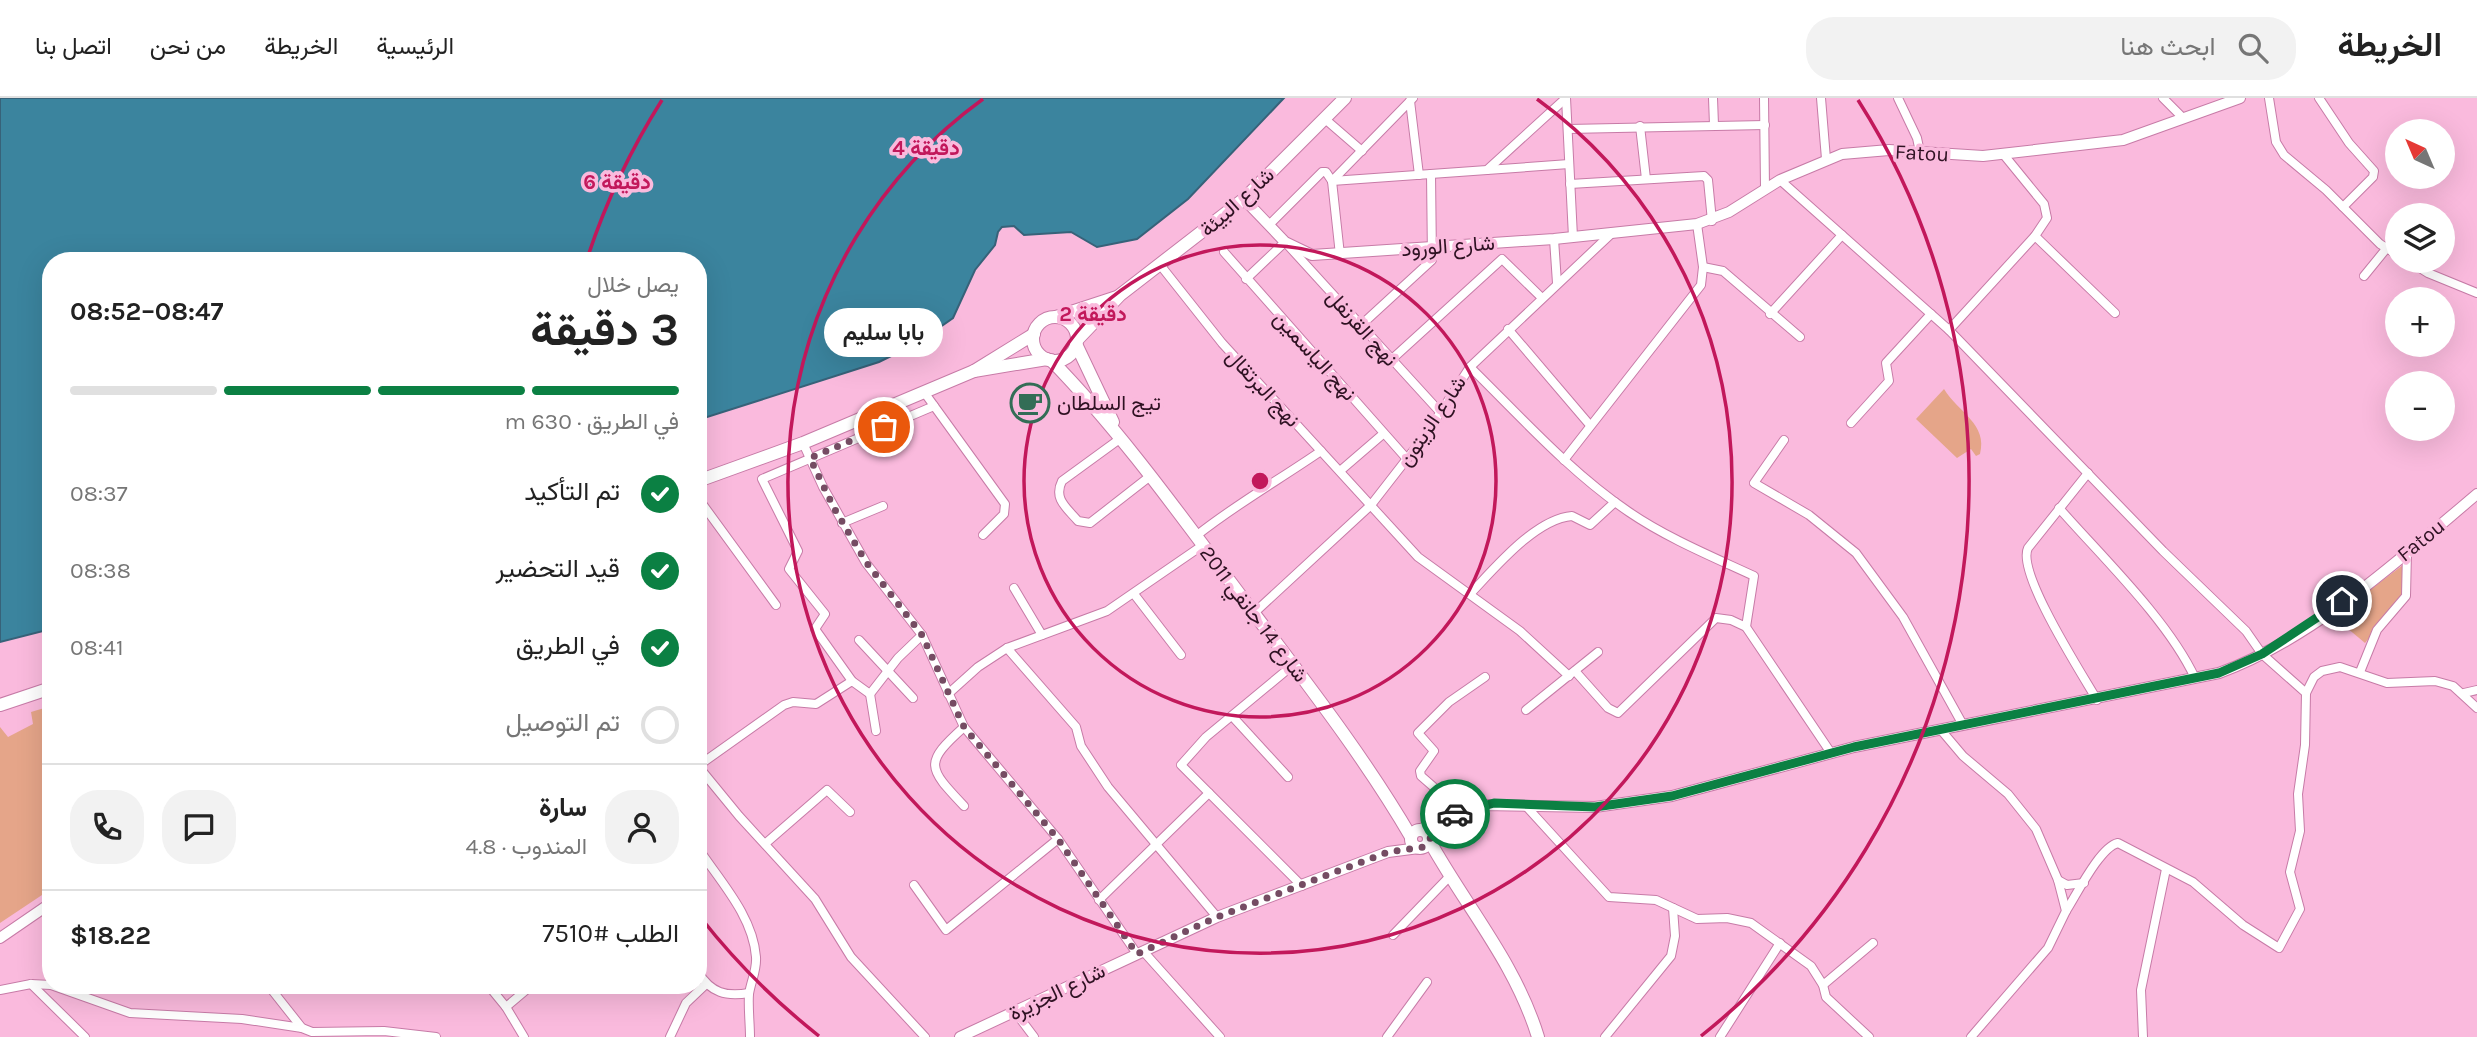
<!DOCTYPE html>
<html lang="ar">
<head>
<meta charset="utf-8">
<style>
	:root { --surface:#fff; --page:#f2f2f2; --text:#222; --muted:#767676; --line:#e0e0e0; --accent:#0b8043 }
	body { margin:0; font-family:Karla,Vazirmatn,sans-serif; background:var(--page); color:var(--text); direction:rtl; height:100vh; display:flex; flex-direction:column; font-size:26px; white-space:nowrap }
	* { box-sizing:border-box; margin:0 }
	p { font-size:23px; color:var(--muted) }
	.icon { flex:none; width:38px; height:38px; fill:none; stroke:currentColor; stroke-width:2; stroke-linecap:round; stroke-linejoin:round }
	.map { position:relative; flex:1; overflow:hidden; direction:ltr }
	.panel { position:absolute; left:42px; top:154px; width:665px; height:742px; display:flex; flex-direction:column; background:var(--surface); border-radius:28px; box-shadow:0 7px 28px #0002; direction:rtl }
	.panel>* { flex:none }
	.needle { width:46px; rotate:316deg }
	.controls { position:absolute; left:2385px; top:21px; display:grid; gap:14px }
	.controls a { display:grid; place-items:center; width:70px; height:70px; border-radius:50%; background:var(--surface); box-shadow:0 7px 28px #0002; font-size:35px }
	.pin { position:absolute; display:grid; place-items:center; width:60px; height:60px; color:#fff; margin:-30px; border:4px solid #fff; border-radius:50%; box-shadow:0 2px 7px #0007 }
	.courier { position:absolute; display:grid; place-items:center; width:70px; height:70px; margin:-35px; border:5px solid #0b8043; border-radius:50%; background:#fff; color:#222; box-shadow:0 2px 9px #0007 }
	.bubble { position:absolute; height:49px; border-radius:24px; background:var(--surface); box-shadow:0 7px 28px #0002; font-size:23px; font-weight:700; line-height:49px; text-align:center; direction:rtl }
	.overview em { font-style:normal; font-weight:700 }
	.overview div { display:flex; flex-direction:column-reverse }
	.overview { display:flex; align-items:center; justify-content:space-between; height:119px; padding:0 28px }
	h1 { font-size:46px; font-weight:700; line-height:52px }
	.bar { display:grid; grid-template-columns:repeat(4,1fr); gap:10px 7px; align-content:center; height:84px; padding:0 28px }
	.bar i { height:9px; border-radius:5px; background:var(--line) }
	.bar .active { background:var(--accent) }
	.bar p { grid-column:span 4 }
	.line { display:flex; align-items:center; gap:18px; padding:0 28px; border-top:2px solid var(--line) }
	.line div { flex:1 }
	.round { display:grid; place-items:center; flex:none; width:74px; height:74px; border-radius:28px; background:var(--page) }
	ol { padding:0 28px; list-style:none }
	li { display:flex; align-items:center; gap:21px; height:77px }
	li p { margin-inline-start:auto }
	li .icon { padding:7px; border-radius:50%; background:var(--accent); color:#fff; stroke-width:4 }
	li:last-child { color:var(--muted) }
	li i { width:38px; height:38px; border:4px solid var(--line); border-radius:50% }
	header { display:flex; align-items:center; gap:42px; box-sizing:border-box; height:98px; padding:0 35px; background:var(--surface); border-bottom:2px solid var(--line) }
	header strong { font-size:33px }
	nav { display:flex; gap:38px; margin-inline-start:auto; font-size:24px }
	.search { width:490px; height:63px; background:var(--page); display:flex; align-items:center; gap:18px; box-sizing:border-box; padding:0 24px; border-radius:28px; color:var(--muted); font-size:26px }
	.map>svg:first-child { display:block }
</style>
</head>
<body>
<header>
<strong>الخريطة</strong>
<div class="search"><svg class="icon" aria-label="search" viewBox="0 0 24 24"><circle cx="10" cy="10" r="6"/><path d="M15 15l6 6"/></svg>ابحث هنا</div>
<nav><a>الرئيسية</a><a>الخريطة</a><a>من نحن</a><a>اتصل بنا</a></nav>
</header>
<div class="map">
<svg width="2477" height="939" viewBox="0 0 2477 939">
	<rect width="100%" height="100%" fill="#fabadd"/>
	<g fill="#e5a589">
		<path d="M 1944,291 C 1958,314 1988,326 1980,356 L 1976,358 L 1971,351 L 1957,360 L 1916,321 Z"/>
		<polygon points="2403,467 2406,493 2365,545 2334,519"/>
		<polygon points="51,608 51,791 0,825 0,629 8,639 33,626 31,614"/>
	</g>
	<polygon fill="#3b849e" stroke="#376279" stroke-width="2" points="0,0 1284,0 1188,101 1137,141 1097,149 1071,134 1024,137 1014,128 1002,129 998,134 995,147 975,172 953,220 916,246 879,264 698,322 698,163 51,163 51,531 0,544"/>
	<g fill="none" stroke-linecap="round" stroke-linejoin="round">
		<defs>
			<g id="minor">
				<polyline points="1566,0 1573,139"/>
				<polyline points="1713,0 1714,27"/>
				<polyline points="1764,0 1765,90"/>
				<polyline points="1821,0 1826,61"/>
				<polyline points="1898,0 1917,40 1920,54"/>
				<polyline points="2163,0 2183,20"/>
				<polyline points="2269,0 2276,44 2284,57 2326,92 2380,146 2398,157"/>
				<polyline points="2319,0 2349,45 2374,73 2373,79 2343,109"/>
				<polyline points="1410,3 1419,77"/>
				<polyline points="1325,21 1362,53"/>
				<polyline points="1640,28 1646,81"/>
				<polyline points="1568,31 1765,27"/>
				<polyline points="1487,72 1569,66"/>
				<polyline points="1780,82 1949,232 2163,453 2246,533 2262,556 2306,595"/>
				<polyline points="1332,83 1487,72 1566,0"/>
				<polyline points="1332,83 1413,0"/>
				<polyline points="1570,86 1704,78 1708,82 1712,123"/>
				<polyline points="1269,127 1322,74 1326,74 1332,83 1340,157"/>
				<polyline points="2035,138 2115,215"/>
				<polyline points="1554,141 1557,185"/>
				<polyline points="1224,154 1407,361"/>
				<polyline points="2409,163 2428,175 2477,195"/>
				<polyline points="1161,168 1222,245 1418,459 1520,533 1569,578"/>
				<polyline points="1703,169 1723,173 1800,239"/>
				<polyline points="2364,178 2386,151"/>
				<polyline points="1246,181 1285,144 1440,314"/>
				<polyline points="1770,216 1842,137"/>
				<polyline points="1359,229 1432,162 1431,76"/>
				<polyline points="1508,231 1589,326"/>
				<polyline points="1949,232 2035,138 2047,120 2044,106 2004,57"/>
				<polyline points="1391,262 1502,161 1541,199"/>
				<path d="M 1470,269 C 1521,319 1570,374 1629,414 C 1667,440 1713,459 1754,478 L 1746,529 L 1731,522 L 1716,520 L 1618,615 L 1608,610 L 1575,573"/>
				<polyline points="924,294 1005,406 1004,416 983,437"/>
				<polyline points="1851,325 1889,283 1886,265 1931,216"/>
				<path d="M 1121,340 L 1062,383 C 1053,401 1067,410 1078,423 L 1090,425 L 1149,379"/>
				<polyline points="1784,342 1754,385 1809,417 1856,455 1903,519 1963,627"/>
				<polyline points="803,345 823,389 866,465 922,537 964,629 1058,741 1137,856"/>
				<polyline points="1564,362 1701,187 1703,169 1697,126"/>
				<polyline points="1340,373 1383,336"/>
				<path d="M 2088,375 L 2028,450 C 2016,474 2082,576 2097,602"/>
				<polyline points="698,400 776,507"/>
				<path d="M 2059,410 C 2102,459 2168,522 2195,580"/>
				<polyline points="842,425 883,408"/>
				<path d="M 1196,438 C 1236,406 1279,382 1321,353"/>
				<polyline points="1014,490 1042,537"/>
				<polyline points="1134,496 1181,557"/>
				<path d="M 1470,496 C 1494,471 1535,421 1572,418 L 1590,427 L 1615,404"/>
				<polyline points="1254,515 1371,407 1427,335 1470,269 1612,135"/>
				<polyline points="1746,529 1831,655"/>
				<polyline points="859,542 913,600"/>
				<polyline points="1007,550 1076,629 1081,648 1108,689 1217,819"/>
				<polyline points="1293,567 1206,639 1181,667 1302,788"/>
				<polyline points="2360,574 2377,532 2406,498 2407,454"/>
				<polyline points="852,583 815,531 825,516 789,471 798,453 762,381 934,308"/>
				<polyline points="2464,595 2477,592"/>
				<polyline points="870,596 876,633"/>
				<polyline points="948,596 978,569 1007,550 1107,513 1203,447"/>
				<polyline points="1526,612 1598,554"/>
				<polyline points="1232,618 1288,679"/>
				<polyline points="1941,632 1963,658 2008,696 2036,731 2058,782 2066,813 2048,850 1971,939"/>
				<polyline points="698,668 739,718 815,801 851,859 925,939"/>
				<polyline points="698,668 784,607 793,604 816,606 852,583 870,596 898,560 922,537"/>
				<polyline points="1525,707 1609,799 1656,802 1697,821 1727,820 1751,825 1811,868 1823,887 1826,899 1869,939"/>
				<path d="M 964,708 C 927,669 924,665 964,629"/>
				<polyline points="1461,713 1421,678 1420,673 1434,653 1418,635 1449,604 1485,579"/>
				<polyline points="766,745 827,692 850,714"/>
				<path d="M 698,750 C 720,783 753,818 756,859 C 757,872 751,883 749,896 C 748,910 750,925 750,939"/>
				<polyline points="2058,782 2067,787 2084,785"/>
				<polyline points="914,787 946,832 1058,741"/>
				<polyline points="1099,802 1209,695"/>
				<path d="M 2066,813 C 2077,796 2100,749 2118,745 L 2193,784 L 2243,827 L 2279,850 L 2300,811 L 2290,774 L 2300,733 L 2298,696 L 2305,647 L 2306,595 L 2314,579 L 2322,573 L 2340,569 L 2387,585 L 2435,583 L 2453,588 L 2477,610"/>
				<polyline points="1393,837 1449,779"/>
				<polyline points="1143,853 1220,939"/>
				<path d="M 698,874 C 711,895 726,899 749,895"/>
				<polyline points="31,886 85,939"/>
				<polyline points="51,887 130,915 242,921 302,930"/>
				<polyline points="268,887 302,930 312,934 384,933 436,939"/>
				<polyline points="488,887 506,909 524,939"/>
				<polyline points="1823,887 1873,845"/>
				<polyline points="0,892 31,886 51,887"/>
				<polyline points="506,909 532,887"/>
				<polyline points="1016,915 1034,939"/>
				<polyline points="670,939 686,905 706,886"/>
				<polyline points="1387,939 1427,884"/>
				<polyline points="1605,939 1671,858 1675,838 1673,810"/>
				<polyline points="1720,939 1780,845"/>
				<polyline points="2143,939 2141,892 2166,771"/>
			</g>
			<g id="tertiary">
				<polyline points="1244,101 1285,144 1312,157 1554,141 1697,126 1729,114 1780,82 1842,56 1889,52 1983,58 2123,42 2240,0"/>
				<path d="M 1421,731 L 1461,713 L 1483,707 L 1595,709 L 1672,698 L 1854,649 L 2219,575 C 2313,541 2401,460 2477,396"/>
				<polyline points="0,840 51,805"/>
				<polyline points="960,939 1217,819 1388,754 1419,750"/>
			</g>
			<g id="secondary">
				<polyline points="1056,219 1117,199"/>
				<circle cx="1055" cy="241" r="22"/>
				<polyline points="1077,242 1120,197 1244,101 1345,0"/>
				<polyline points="1076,246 1113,324"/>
				<path d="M 1051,262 C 1126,339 1188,428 1253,514 C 1308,587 1365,660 1411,739"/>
				<polyline points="974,273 1047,261"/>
				<polyline points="698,383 803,345 974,273 1034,236"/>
				<polyline points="0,607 51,590"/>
				<circle cx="1420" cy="741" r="9"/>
				<path d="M 1429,742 C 1466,809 1515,864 1538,939"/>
			</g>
		</defs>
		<use href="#minor" stroke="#c77ba7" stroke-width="10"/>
		<use href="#tertiary" stroke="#c77ba7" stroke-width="12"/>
		<use href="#secondary" stroke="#c77ba7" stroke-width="14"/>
		<use href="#minor" stroke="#fff" stroke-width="8"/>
		<use href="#tertiary" stroke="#fff" stroke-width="10"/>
		<use href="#secondary" stroke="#fff" stroke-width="12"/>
	</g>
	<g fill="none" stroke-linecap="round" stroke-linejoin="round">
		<polyline stroke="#754c63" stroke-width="7" stroke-dasharray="0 12.6" points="884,329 810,360 834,410 866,464 922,537 964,629 1058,741 1137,856 1217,819 1388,754 1424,749 1442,724 1455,716"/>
		<polyline stroke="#0b8043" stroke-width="9" points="1455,716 1494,705 1595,709 1672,698 1854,649 2219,575 2262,556 2342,503"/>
	</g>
	<g fill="none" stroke="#c2185b" stroke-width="3.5">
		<circle cx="1260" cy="383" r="236"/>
		<path d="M1537 1A472 472 0 1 1 983 1"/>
		<path d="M819 938A709 709 0 0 1 701 820M588 158A709 709 0 0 1 662 2M1858 2A709 709 0 0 1 1701 938"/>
	</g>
	<defs>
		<symbol id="cafe-ring" viewBox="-11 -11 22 22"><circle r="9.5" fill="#fabadd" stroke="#336d56" stroke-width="1.5"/><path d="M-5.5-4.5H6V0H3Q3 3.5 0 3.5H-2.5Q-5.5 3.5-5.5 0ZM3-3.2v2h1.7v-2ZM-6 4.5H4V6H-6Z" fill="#336d56"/></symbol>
	</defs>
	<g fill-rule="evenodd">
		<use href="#cafe-ring" x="1008" y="283" width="44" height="44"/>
	</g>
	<g text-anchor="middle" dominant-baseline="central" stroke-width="7" stroke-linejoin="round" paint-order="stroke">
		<g font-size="21" fill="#2e1122" stroke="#fabadd">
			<text transform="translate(1922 55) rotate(3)">Fatou</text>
			<text transform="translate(1237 104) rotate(-42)">شارع البيئة</text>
			<text transform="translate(1448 148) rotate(-4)">شارع الورود</text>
			<text transform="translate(1362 230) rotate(48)">نهج القرنفل</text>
			<text transform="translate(1315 258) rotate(48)">نهج الياسمين</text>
			<text transform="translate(1263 290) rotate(47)">نهج البرتقال</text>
			<text transform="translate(1432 323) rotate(-56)">شارع الزيتون</text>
			<text transform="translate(2421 442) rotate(-39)">Fatou</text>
			<text transform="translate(1254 516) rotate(53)">شارع 14 جانفي 2011</text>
			<text transform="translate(1057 894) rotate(-26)">شارع الجزيرة</text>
		</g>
		<g font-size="21" fill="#2e1122" stroke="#fabadd" text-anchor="start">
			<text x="1057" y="305">تيج السلطان</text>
		</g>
	</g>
	<circle cx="1260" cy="383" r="10" fill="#c2185b" stroke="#fabadd" stroke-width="3.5"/>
	<g font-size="21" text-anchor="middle" font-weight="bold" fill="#c2185b" stroke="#fabadd" stroke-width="7" stroke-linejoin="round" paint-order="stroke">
		<text x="926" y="57">4 دقيقة</text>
		<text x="617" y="91">6 دقيقة</text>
		<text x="1093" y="223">2 دقيقة</text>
	</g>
</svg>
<div class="controls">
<a><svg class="needle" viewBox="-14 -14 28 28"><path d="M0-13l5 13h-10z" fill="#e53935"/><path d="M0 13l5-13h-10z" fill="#767676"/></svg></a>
<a><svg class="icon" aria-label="layers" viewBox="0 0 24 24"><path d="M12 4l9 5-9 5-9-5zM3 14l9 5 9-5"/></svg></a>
<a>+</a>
<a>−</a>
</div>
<div class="pin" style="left:884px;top:329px;background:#ea580c"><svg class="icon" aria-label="bag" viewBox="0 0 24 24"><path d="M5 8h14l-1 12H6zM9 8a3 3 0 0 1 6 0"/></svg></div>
<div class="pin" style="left:2342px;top:503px;background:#1f2937"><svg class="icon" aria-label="home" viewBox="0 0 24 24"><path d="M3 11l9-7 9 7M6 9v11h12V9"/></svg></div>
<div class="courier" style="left:1455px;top:716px"><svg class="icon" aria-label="car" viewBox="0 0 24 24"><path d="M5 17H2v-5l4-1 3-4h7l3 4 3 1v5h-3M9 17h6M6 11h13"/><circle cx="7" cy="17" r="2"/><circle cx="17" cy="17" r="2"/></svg></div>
<div class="bubble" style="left:824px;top:210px;width:119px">بابا سليم</div>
<section class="panel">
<div class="overview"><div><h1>3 دقيقة</h1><p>يصل خلال</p></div><em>08:47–08:52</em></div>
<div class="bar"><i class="active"></i><i class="active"></i><i class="active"></i><i></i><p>في الطريق · 630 m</p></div>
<ol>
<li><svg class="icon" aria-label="check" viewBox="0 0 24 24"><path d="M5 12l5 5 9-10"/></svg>تم التأكيد<p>08:37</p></li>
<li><svg class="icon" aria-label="check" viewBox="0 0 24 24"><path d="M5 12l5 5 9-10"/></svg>قيد التحضير<p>08:38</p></li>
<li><svg class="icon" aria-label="check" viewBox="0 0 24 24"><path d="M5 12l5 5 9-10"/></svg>في الطريق<p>08:41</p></li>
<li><i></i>تم التوصيل</li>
</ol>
<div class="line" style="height:126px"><a class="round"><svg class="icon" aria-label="person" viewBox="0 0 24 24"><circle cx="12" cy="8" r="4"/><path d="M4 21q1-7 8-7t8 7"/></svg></a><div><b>سارة</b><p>المندوب · 4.8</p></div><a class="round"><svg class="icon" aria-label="chat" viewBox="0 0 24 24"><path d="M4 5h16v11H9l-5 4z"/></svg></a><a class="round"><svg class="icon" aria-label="phone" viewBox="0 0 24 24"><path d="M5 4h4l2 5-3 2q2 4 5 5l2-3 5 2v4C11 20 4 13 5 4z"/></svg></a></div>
<div class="line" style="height:91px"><div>الطلب #7510</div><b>$18.22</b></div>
</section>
</div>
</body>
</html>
